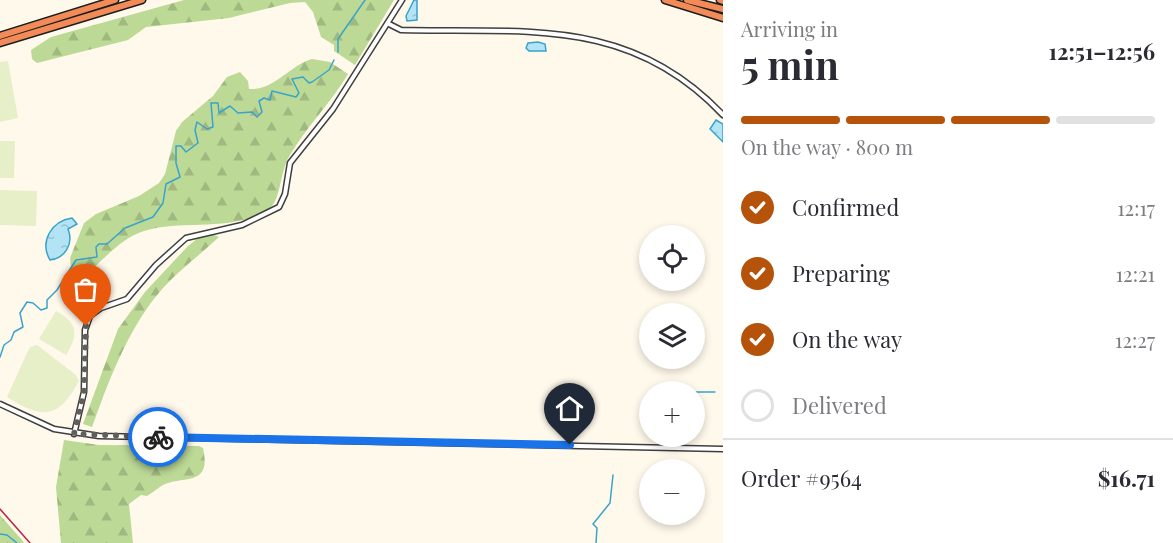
<!DOCTYPE html>
<html lang="en">
<head>
<meta charset="utf-8">
<style>
	:root { --surface:#fff; --page:#f2f2f3; --text:#2b2b33; --muted:#7c7c81; --line:#e1e1e2; --accent:#b45309 }
	body { margin:0; font-family:"Playfair Display",serif; background:var(--page); color:var(--text); height:100vh; display:flex; flex-direction:column; font-size:22px; white-space:nowrap }
	* { box-sizing:border-box; margin:0 }
	p { font-size:20px; color:var(--muted) }
	.icon { flex:none; width:33px; height:33px; fill:none; stroke:currentColor; stroke-width:2; stroke-linecap:round; stroke-linejoin:round }
	.map { position:relative; flex:1; overflow:hidden }
	.drawer { display:flex; flex-direction:column; background:var(--surface); width:450px }
	.drawer>* { flex:none }
	.tools { position:absolute; left:639px; top:225px; display:grid; gap:12px }
	.tools a { display:grid; place-items:center; width:66px; height:66px; border-radius:50%; background:var(--surface); box-shadow:0 3px 9px #0003; font-size:30px }
	.pin { position:absolute; display:grid; place-items:center; width:51px; height:51px; color:#fff; margin:-62px -26px; border-radius:50% 50% 50% 0; rotate:-45deg; box-shadow:0 0 6px #0007 }
	.pin .icon { rotate:45deg }
	.courier { position:absolute; display:grid; place-items:center; width:60px; height:60px; margin:-30px; border:4px solid #1a73e8; border-radius:50%; background:#fff; color:#222; box-shadow:0 2px 8px #0007 }
	.headline em { font-style:normal; font-weight:700 }
	.headline div { display:flex; flex-direction:column-reverse }
	.headline { display:flex; align-items:center; justify-content:space-between; height:102px; padding:0 18px }
	h1 { font-size:39px; font-weight:700; line-height:45px }
	.bar { display:grid; grid-template-columns:repeat(4,1fr); gap:9px 6px; align-content:center; height:72px; padding:0 18px }
	.bar i { height:8px; border-radius:4px; background:var(--line) }
	.bar .active { background:var(--accent) }
	.bar p { grid-column:span 4 }
	.line { display:flex; align-items:center; gap:15px; padding:0 18px; border-top:2px solid var(--line) }
	.line div { flex:1 }
	ol { padding:0 18px; list-style:none }
	li { display:flex; align-items:center; gap:18px; height:66px }
	li p { margin-inline-start:auto }
	li .icon { padding:6px; border-radius:50%; background:var(--accent); color:#fff; stroke-width:4 }
	li:last-child { color:var(--muted) }
	li i { width:33px; height:33px; border:3px solid var(--line); border-radius:50% }
	main { display:flex; flex:1; min-height:0 }
	.map>svg:first-child { display:block }
</style>
</head>
<body>
<main>
<div class="map">
<svg width="723" height="543" viewBox="0 0 723 543">
	<defs>
		<pattern id="forest-firs" width="22" height="20" patternUnits="userSpaceOnUse" patternTransform="scale(1.5)"><rect width="22" height="20" fill="#bcd996"/><path d="M5 1l3.5 6h-7zM16 11l3.5 6h-7z" fill="#a0b980"/></pattern>
		<pattern id="water-ripples" width="26" height="14" patternUnits="userSpaceOnUse" patternTransform="scale(1.5)"><rect width="26" height="14" fill="#b2e4f5"/><path d="M2 4q2-2 4 0t4 0M15 11q2-2 4 0t4 0" fill="none" stroke="#98c2d1"/></pattern>
	</defs>
	<rect width="100%" height="100%" fill="#fff9ec"/>
	<g fill="url(#forest-firs)">
		<polygon points="184,0 394,0 355,65 334,51 334,45 321,37 313,12 305,2 290,3 229,18 146,27 128,40 37,63 32,59 31,50 51,37"/>
		<path d="M 312,59 L 330,62 L 348,74 C 331,103 307,126 290,155 C 280,170 281,201 269,209 C 232,233 184,219 144,231 C 118,239 100,265 79,280 L 72,276 L 70,258 L 84,223 L 96,214 L 139,196 L 159,183 L 165,174 L 176,131 L 182,122 L 213,96 L 227,77 L 240,72 L 248,81 L 249,89 C 274,91 290,65 312,59 Z"/>
		<path d="M 212,234 L 219,237 C 199,256 175,273 158,294 C 127,331 108,383 92,427 L 83,424 L 118,329 L 145,292 L 187,247 L 198,238 Z"/>
		<path d="M 64,440 L 99,445 L 199,446 L 203,448 C 212,487 184,475 163,485 C 158,488 152,493 147,496 L 141,495 L 129,504 L 133,543 L 61,543 L 56,487 Z"/>
		<polygon points="0,515 22,540 24,543 0,543"/>
	</g>
	<g fill="#e7efc8">
		<polygon points="8,61 18,118 0,122 0,62"/>
		<polygon points="0,141 15,141 14,178 0,178"/>
		<polygon points="0,190 37,191 36,226 0,225"/>
		<path d="M 56,311 C 78,323 79,334 66,355 L 39,339 Z"/>
		<path d="M 37,345 L 76,375 L 79,381 C 58,419 43,420 7,397 L 27,353 L 30,347 Z"/>
	</g>
	<g fill="url(#water-ripples)" stroke="#3aa3cb" stroke-width="1.5">
		<polygon points="414,0 417,0 417,20 407,21 406,16"/>
		<polygon points="538,42 545,44 546,51 529,51 526,48 528,43"/>
		<polygon points="716,120 723,124 723,142 710,129"/>
		<path d="M 72,218 L 77,224 L 68,229 C 74,244 65,258 50,260 C 39,241 52,221 72,218 Z"/>
	</g>
	<g fill="none" stroke-linecap="round" stroke-linejoin="round">
		<g stroke="#3aa3cb" stroke-width="1.5">
			<polyline points="338,52 338,39 365,0"/>
			<polyline points="0,357 4,345 11,340 14,332 23,327 20,313 27,302 33,303 41,310 47,308 47,300 57,290 76,260 97,257 96,247 99,244 107,244 125,228 153,217 163,203 166,184 180,177 176,163 176,146 181,146 186,152 198,143 195,130 197,122 207,129 213,127 211,103 218,103 219,113 230,106 238,113 252,112 257,117 262,112 259,101 264,98 270,100 272,91 296,97 299,93 292,79 303,77 309,83 312,82 329,70 334,60"/>
			<polyline points="676,386 691,388 693,392"/>
			<polyline points="694,392 715,392"/>
			<polyline points="0,534 7,535 17,543"/>
			<polyline points="596,543 597,528 593,524 610,503 613,475"/>
		</g>
		<defs>
			<g id="minor">
				<path d="M 389,24 L 401,30 C 525,33 630,16 723,115"/>
				<polyline points="0,404 54,429 99,436 723,449"/>
				<polyline points="74,434 84,392 85,330 90,316 101,308 127,299 156,265 186,238 242,225 279,207 285,194 290,163 333,109 402,0"/>
			</g>
			<g id="highway">
				<polyline points="665,0 723,18"/>
				<polyline points="687,0 723,9"/>
				<polyline points="720,0 723,1"/>
				<polyline points="0,36 115,0"/>
				<polyline points="0,43 142,0"/>
			</g>
		</defs>
		<use href="#minor" stroke="#3f3f3f" stroke-width="7"/>
		<use href="#highway" stroke="#1d1d1d" stroke-width="9"/>
		<use href="#minor" stroke="#fff" stroke-width="4"/>
		<use href="#highway" stroke="#f28b57" stroke-width="6"/>
		<polyline stroke="#ba2740" stroke-width="1.5" points="0,509 30,543"/>
	</g>
	<g fill="none" stroke-linecap="round" stroke-linejoin="round">
		<polyline stroke="#615f5a" stroke-width="6" stroke-dasharray="0 10.8" points="86,326 84,392 74,434 158,437"/>
		<polyline stroke="#1a73e8" stroke-width="8" points="158,437 570,445"/>
	</g>
</svg>
<div class="tools">
<a><svg class="icon" aria-label="locate" viewBox="0 0 24 24"><circle cx="12" cy="12" r="6"/><path d="M12 2v4M12 18v4M2 12h4M18 12h4"/></svg></a>
<a><svg class="icon" aria-label="layers" viewBox="0 0 24 24"><path d="M12 4l9 5-9 5-9-5zM3 14l9 5 9-5"/></svg></a>
<a>+</a>
<a>−</a>
</div>
<div class="pin" style="left:86px;top:326px;background:#ea580c"><svg class="icon" aria-label="bag" viewBox="0 0 24 24"><path d="M5 8h14l-1 12H6zM9 8a3 3 0 0 1 6 0"/></svg></div>
<div class="pin" style="left:570px;top:445px;background:#1f2937"><svg class="icon" aria-label="home" viewBox="0 0 24 24"><path d="M3 11l9-7 9 7M6 9v11h12V9"/></svg></div>
<div class="courier" style="left:158px;top:437px"><svg class="icon" aria-label="bike" viewBox="0 0 24 24"><circle cx="6" cy="16" r="4"/><circle cx="18" cy="16" r="4"/><path d="M6 16l4-8h5l3 8M10 8l3 8H6M13 5h3"/></svg></div>
</div>
<section class="drawer">
<div class="headline"><div><h1>5 min</h1><p>Arriving in</p></div><em>12:51–12:56</em></div>
<div class="bar"><i class="active"></i><i class="active"></i><i class="active"></i><i></i><p>On the way · 800 m</p></div>
<ol>
<li><svg class="icon" aria-label="check" viewBox="0 0 24 24"><path d="M5 12l5 5 9-10"/></svg>Confirmed<p>12:17</p></li>
<li><svg class="icon" aria-label="check" viewBox="0 0 24 24"><path d="M5 12l5 5 9-10"/></svg>Preparing<p>12:21</p></li>
<li><svg class="icon" aria-label="check" viewBox="0 0 24 24"><path d="M5 12l5 5 9-10"/></svg>On the way<p>12:27</p></li>
<li><i></i>Delivered</li>
</ol>
<div class="line" style="height:78px"><div>Order #9564</div><b>$16.71</b></div>
</section>
</main>
</body>
</html>
